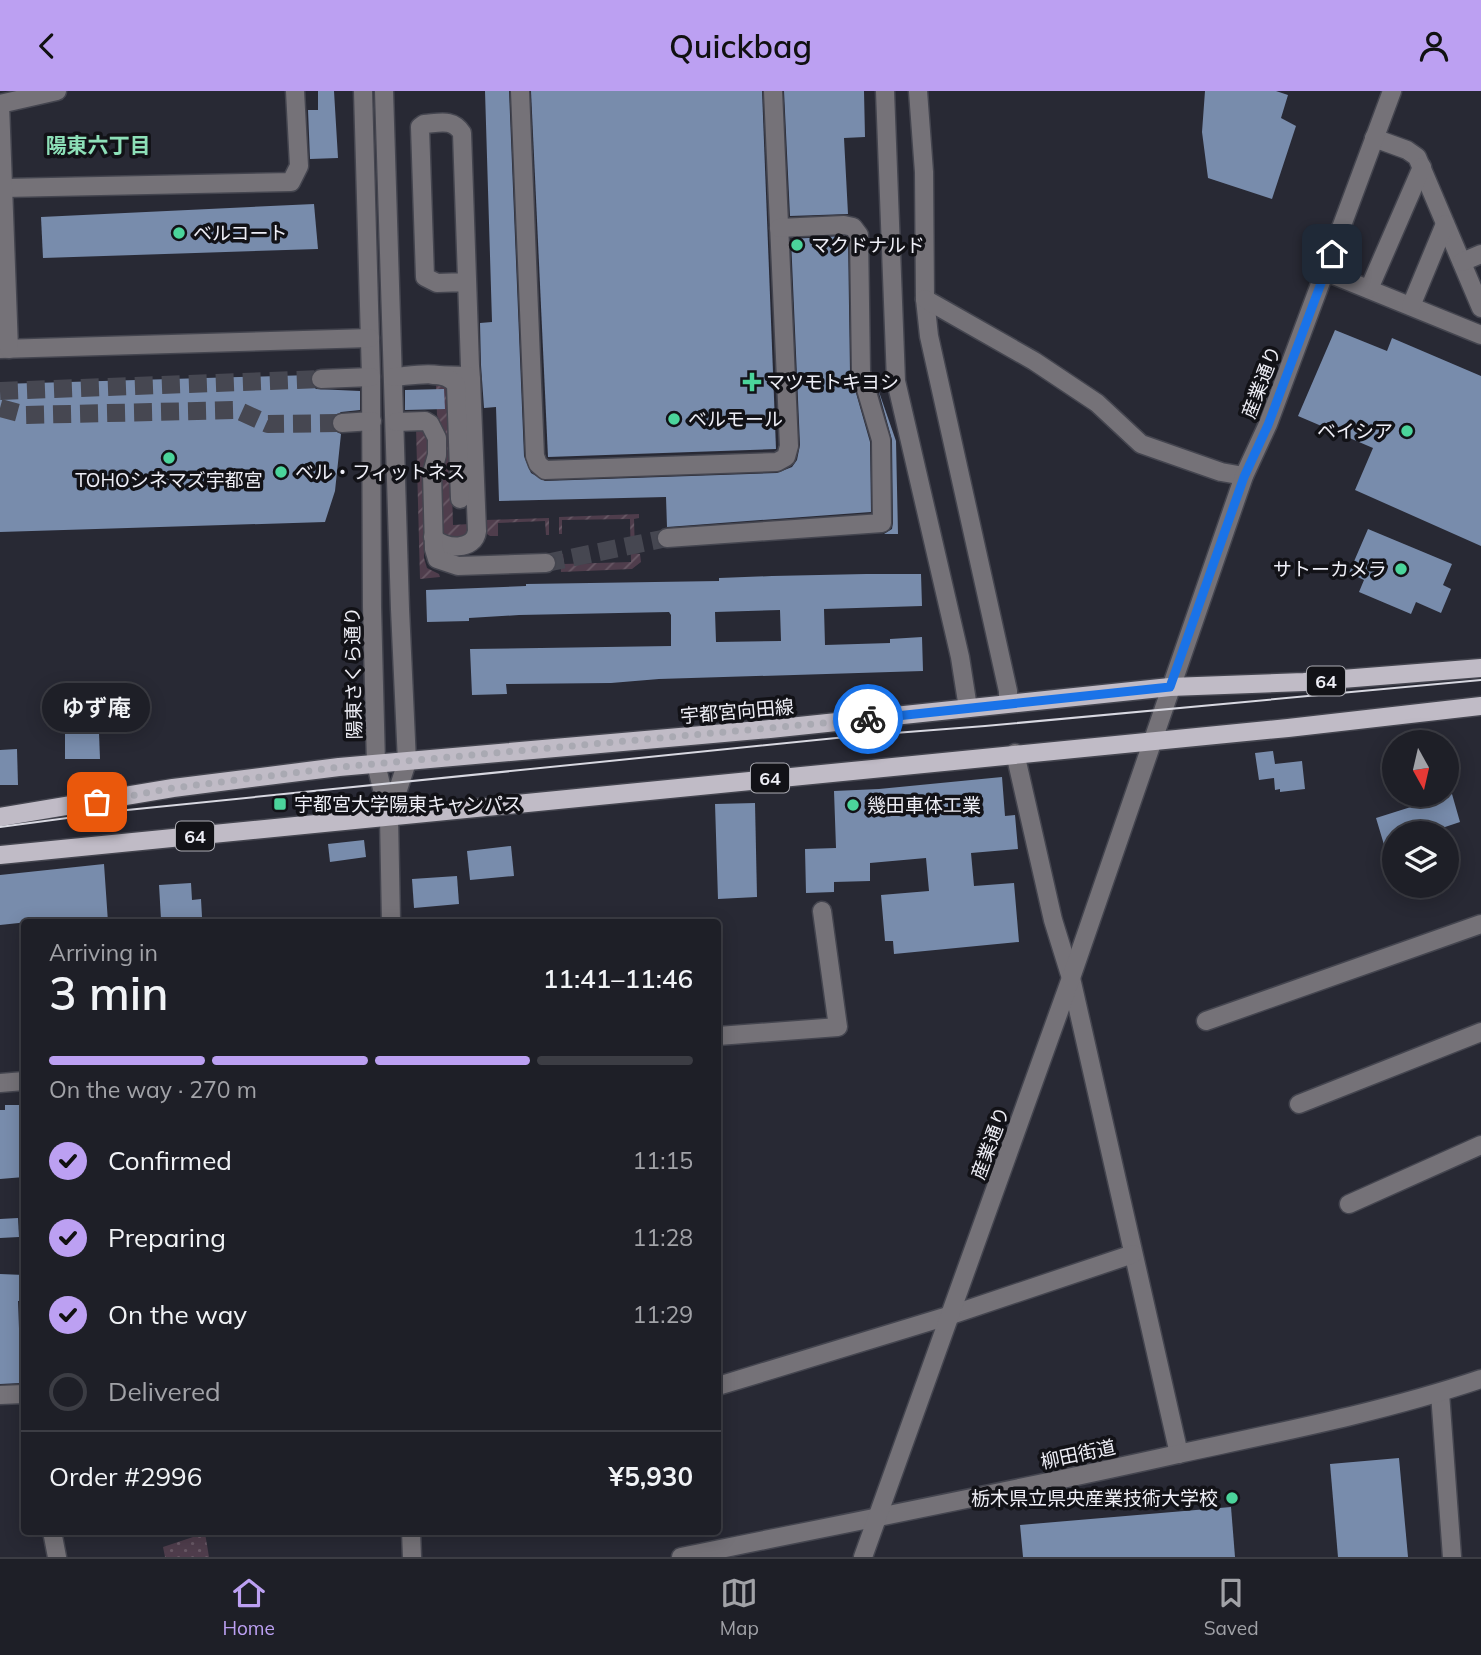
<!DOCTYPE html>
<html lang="en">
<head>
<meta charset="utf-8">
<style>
	:root { --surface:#1e1f27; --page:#2b2c33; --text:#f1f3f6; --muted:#a1a2a7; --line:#3c3d44; --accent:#bca0f2 }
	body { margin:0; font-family:Mulish,"Noto Sans JP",sans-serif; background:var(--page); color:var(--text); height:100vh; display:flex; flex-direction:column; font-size:26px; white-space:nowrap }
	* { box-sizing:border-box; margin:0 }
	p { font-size:23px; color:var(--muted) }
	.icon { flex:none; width:38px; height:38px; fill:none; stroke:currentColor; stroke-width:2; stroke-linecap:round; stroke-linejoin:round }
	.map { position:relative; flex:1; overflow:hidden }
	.details { position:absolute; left:21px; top:828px; width:700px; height:616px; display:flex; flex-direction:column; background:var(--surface); border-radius:7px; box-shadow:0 4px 18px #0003,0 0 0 2px var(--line) }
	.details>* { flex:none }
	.needle { width:46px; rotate:172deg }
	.controls { position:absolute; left:1382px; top:639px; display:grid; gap:14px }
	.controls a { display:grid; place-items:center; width:77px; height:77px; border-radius:50%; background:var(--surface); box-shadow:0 4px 18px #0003,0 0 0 2px var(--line); font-size:35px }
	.pin { position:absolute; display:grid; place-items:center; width:60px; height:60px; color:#fff; margin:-30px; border-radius:14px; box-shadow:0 4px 10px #0006 }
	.courier { position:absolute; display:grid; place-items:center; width:70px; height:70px; margin:-35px; border:5px solid #1a73e8; border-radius:50%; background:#fff; color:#222; box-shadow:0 2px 9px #0007 }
	.bubble { position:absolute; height:49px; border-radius:24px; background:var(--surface); box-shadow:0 4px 18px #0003,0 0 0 2px var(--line); font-size:23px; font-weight:600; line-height:49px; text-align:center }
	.head em { font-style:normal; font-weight:600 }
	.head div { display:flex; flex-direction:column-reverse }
	.head { display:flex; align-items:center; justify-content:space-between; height:119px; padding:0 28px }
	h1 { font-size:46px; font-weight:600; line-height:52px }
	.bar { display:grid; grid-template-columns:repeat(4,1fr); gap:10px 7px; align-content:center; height:84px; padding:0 28px }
	.bar i { height:9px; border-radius:5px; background:var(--line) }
	.bar .selected { background:var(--accent) }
	.bar p { grid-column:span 4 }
	.line { display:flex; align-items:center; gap:18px; padding:0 28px; border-top:2px solid var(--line) }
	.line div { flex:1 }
	ol { padding:0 28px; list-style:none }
	li { display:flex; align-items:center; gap:21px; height:77px }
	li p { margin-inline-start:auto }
	li .icon { padding:7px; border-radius:50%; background:var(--accent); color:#111; stroke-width:4 }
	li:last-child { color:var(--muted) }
	li i { width:38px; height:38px; border:4px solid var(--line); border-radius:50% }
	header { display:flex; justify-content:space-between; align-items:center; height:91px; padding:0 28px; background:var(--accent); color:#111; font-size:32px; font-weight:600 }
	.dock { display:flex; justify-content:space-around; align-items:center; height:98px; border-top:2px solid var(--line); background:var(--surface); font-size:19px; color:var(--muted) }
	.dock a { display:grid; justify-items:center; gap:4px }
	.dock .selected { color:var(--accent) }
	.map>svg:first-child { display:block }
</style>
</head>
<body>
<header><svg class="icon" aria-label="back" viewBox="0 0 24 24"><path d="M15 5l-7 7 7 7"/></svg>Quickbag<svg class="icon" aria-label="person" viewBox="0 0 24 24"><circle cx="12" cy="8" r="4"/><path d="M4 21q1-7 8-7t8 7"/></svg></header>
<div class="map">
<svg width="1481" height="1466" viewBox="0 0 1481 1466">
	<defs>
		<pattern id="grass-dots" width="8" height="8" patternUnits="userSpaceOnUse" patternTransform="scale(1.75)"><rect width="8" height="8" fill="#4f3d4c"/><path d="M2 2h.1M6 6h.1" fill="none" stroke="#695966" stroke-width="1.8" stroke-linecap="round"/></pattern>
		<pattern id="garden-furrows" width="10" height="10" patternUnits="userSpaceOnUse" patternTransform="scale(1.75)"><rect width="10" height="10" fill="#4f3d4c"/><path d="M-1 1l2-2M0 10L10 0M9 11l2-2" fill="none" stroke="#695966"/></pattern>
	</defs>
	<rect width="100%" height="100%" fill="#282934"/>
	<polygon fill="url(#grass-dots)" points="205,1442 209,1466 165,1466 163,1456"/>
	<g fill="url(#garden-furrows)">
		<path d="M 436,293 L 449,294 L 453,434 L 469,433 L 468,443 C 459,449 449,448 440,443 L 437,397 L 444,342 L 437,324 Z"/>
		<polygon points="416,336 427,339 430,355 423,384 424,467 427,477 439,483 440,486 420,488"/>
		<polygon points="639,423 639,427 634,428 635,462 640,463 641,471 632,478 561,481 560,463 563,463 564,473 631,471 630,428 562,429 562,443 559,443 559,426"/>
		<polygon points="549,427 549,444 546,444 545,430 498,432 498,445 490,445 487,443 485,429"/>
	</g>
	<g fill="#788cac" fill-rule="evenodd">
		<polygon points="318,0 334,0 338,67 310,68 308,19 318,19"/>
		<polygon points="485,0 509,0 524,365 531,382 545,390 777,382 792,376 797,369 800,354 791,148 843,145 848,148 850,281 870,351 871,421 667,436 666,406 499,410 496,316 484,317 481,274 480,232 492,231"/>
		<polygon points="531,0 762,0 776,358 548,366"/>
		<polygon points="784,0 864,0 865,46 844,47 848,123 790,125"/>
		<polygon points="1205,0 1276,0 1288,4 1281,27 1296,35 1272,108 1208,87 1202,41"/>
		<polygon points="314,113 318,158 43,167 41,126"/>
		<polygon points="1335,239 1387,260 1392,247 1481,285 1481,455 1355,399 1373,357 1298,325"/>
		<polygon points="310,284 311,293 316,298 360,300 360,319 341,321 332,328 332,338 341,343 335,400 325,431 0,441 0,293"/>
		<polygon points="444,298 445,318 405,319 405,299"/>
		<polygon points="878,298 896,350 898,443 884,443 892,438 893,432 892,349"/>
		<polygon points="1368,438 1452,473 1443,494 1451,498 1441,522 1416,511 1411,523 1359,501 1364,489 1349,482"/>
		<path d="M 866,483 L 921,483 L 922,515 L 824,518 L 825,554 L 890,552 L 890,548 L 922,546 L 923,580 L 659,588 L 611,592 L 506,593 L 507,603 L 472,604 L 470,558 L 671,555 L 671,524 L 669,521 L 519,524 L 469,527 L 469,530 L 427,531 L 426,499 L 526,495 L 526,493 L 719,490 L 719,487 L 772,485 ZM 780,519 L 781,550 L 716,551 L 715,521 Z"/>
		<polygon points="99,642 100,668 65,668 65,643"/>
		<polygon points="17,658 18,694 0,694 0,659"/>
		<polygon points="1273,660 1275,673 1302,670 1305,698 1280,701 1280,698 1275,699 1274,687 1259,689 1255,662"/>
		<polygon points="1002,686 1005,725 1015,724 1018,758 971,762 974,795 1014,792 1019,851 894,863 893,850 885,850 881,804 929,800 926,767 870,772 870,790 834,791 834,801 806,802 805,758 836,757 834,700 879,698"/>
		<polygon points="1452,703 1460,731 1427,742 1395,742 1395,776 1391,777 1376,727"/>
		<polygon points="755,712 757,806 718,808 715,713"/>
		<polygon points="364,749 366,766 330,771 328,753"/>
		<polygon points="511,755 514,785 470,789 467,760"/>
		<polygon points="104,773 108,831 66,831 66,827 0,834 0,784"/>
		<polygon points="457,785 459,813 414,817 412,788"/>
		<polygon points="191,792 192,809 201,808 202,826 161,828 159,794"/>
		<polygon points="5,1014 24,1014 24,1086 0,1088 0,1019 5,1019"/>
		<polygon points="18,1127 19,1146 0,1147 0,1128"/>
		<polygon points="0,1183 24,1184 24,1210 18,1210 21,1292 0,1293"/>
		<polygon points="1399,1367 1408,1466 1338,1466 1330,1373"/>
		<polygon points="1231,1416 1235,1466 1023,1466 1020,1434"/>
	</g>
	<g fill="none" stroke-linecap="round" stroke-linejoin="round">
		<g stroke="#464751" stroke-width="18" stroke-dasharray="18 9" stroke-linecap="butt">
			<polyline points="0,300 321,288"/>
			<polyline points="0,317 26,324 237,319 268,333 342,332"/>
			<polyline points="546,472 667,447"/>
		</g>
		<defs>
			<g id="minor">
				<polyline points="363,0 371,286 372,516 376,673 389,726 391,831"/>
				<polyline points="384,0 400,518 407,671 389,726"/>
				<polyline points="520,0 535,365 538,373 545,379 777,371 786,366 789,355 773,0"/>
				<polyline points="885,0 896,290 960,566 968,617"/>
				<polyline points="918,0 924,81 925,208 929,245 1008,600 1008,612"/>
				<polyline points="1374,47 1407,59 1417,66 1481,217"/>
				<polyline points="4,97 291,91 299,75 295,0"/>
				<polyline points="1462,171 1481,163"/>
				<polyline points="1326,181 1481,244"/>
				<path d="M 467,191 L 437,192 L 425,186 L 420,36 L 424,33 C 439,32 453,27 462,42 L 470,275 L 471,288"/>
				<polyline points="1369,198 1422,76"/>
				<polyline points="925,208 1034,270 1097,312 1141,353 1221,381 1244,385"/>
				<polyline points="1411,215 1445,133"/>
				<polyline points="0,258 370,247"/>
				<polyline points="9,258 0,13 57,0"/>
				<path d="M 433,284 L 468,285 L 471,288 L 477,440 C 475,460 444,459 433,446"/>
				<path d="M 394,286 C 411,285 445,277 456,294 L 460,408"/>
				<polyline points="321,288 371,286"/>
				<polyline points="396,331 425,330 430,333 437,347 437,364 432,382 434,458 437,468 458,475 546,472"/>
				<polyline points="342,332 372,330"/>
				<polyline points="667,447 882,432 881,349 861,281 859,144 853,136 844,134 779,137"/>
				<polyline points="1015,662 1053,829 1071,887 1179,1363"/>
				<polyline points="1206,930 1481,833"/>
				<polyline points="718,945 838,936 822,820"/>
				<polyline points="0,992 24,990"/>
				<polyline points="1299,1013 1481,941"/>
				<polyline points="1349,1113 1481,1054"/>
				<polyline points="718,1295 951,1224 1133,1163"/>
				<polyline points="1440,1302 1452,1466"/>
				<polyline points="0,1304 24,1303"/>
				<polyline points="52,1440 57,1466"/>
				<polyline points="411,1440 412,1466"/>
				<path d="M 681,1466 C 847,1432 1013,1400 1178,1363 C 1280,1341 1383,1321 1481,1288"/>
				<polyline points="863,1466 1071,887 1244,385 1268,333 1392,0"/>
			</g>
			<g id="major">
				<polyline points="0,726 173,697 339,676 770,638 1170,596 1304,591 1481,577"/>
				<polyline points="0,764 1288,637 1481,615"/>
			</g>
		</defs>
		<use href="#minor" stroke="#44454f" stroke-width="21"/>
		<use href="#major" stroke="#44454f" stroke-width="21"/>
		<use href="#minor" stroke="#757278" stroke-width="18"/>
		<use href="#major" stroke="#c0bbc6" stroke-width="18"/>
		<polyline stroke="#d8d8e1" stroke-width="2" points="0,736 127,719 856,645 985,635 1481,589"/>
	</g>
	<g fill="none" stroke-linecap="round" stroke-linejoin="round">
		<polyline stroke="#a9a9b2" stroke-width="7" stroke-dasharray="0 12.6" points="97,711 173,697 340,676 868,628"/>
		<polyline stroke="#1a73e8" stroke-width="9" points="868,628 1170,596 1244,386 1268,334 1332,163"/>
	</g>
	<g fill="#4bd49b" stroke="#121217" stroke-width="2.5">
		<circle cx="179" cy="142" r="7"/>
		<circle cx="797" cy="154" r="7"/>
		<path d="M748.5 280.5h7v7h7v7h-7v7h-7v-7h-7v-7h7z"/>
		<circle cx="674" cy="328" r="7"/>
		<circle cx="1407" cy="340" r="7"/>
		<circle cx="169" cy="367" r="7"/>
		<circle cx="281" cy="381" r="7"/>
		<circle cx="1401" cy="478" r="7"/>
		<rect x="273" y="706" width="14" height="14" rx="3.5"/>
		<circle cx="853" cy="714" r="7"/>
		<circle cx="1232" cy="1407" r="7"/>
	</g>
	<g text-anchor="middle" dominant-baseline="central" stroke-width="7" stroke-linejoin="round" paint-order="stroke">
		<g fill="#121217" stroke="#acacb3" stroke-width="2">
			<rect x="1307" y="575.5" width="38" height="29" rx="5"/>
			<rect x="751" y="672.5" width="38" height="29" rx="5"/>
			<rect x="176" y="730.5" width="38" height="29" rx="5"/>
		</g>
		<g font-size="18" font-weight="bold" fill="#eeeef6">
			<text x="1326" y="590">64</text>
			<text x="770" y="687">64</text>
			<text x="195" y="745">64</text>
		</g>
		<g font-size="19" fill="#eeeef6" stroke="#121217" text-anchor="start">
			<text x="193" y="142">ベルコート</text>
			<text x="811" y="154">マクドナルド</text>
			<text x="766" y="291">マツモトキヨシ</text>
			<text x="688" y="328">ベルモール</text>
			<text x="1393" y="340" text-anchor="end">ベイシア</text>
			<text x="295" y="381">ベル・フィットネス</text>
			<text x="169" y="389" text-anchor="middle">TOHOシネマズ宇都宮</text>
			<text x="1387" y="478" text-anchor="end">サトーカメラ</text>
			<text x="294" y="713">宇都宮大学陽東キャンパス</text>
			<text x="867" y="714">幾田車体工業</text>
			<text x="1218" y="1407" text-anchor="end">栃木県立県央産業技術大学校</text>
		</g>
		<g font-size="19" fill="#eeeef6" stroke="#121217">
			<text transform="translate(1261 291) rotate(-69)">産業通り</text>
			<text transform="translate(353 582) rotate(-91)">陽東さくら通り</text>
			<text transform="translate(737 620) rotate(-5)">宇都宮向田線</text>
			<text transform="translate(990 1052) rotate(-70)">産業通り</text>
			<text transform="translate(1078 1363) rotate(-12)">柳田街道</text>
		</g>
		<g font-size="21" font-weight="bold" fill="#8de0b8" stroke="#121217">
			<text x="98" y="54">陽東六丁目</text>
		</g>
	</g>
</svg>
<div class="controls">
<a><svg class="needle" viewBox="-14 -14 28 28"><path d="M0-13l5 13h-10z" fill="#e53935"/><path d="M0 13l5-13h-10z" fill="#a1a2a7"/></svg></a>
<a><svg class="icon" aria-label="layers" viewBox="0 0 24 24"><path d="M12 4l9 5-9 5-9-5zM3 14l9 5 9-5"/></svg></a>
</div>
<div class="pin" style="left:97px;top:711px;background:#ea580c"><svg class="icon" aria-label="bag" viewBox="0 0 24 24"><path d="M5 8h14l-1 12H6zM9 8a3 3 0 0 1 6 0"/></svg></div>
<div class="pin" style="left:1332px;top:163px;background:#1f2937"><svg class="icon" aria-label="home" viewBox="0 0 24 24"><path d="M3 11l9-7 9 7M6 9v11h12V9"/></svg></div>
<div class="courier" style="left:868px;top:628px"><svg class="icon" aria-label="bike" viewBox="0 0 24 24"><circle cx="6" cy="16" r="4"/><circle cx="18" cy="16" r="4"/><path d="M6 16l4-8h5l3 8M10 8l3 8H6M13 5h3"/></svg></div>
<div class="bubble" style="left:42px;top:592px;width:108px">ゆず庵</div>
<section class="details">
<div class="head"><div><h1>3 min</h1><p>Arriving in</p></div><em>11:41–11:46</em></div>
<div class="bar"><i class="selected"></i><i class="selected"></i><i class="selected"></i><i></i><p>On the way · 270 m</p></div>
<ol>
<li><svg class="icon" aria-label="check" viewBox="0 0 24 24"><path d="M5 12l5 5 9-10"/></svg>Confirmed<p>11:15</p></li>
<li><svg class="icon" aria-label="check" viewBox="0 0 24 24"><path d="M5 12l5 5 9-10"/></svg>Preparing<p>11:28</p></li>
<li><svg class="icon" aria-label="check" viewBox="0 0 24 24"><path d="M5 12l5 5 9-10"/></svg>On the way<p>11:29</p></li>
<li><i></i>Delivered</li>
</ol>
<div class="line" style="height:91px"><div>Order #2996</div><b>¥5,930</b></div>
</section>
</div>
<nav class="dock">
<a class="selected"><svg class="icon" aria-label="home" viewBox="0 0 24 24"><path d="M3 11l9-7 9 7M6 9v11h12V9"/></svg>Home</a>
<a><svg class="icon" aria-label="map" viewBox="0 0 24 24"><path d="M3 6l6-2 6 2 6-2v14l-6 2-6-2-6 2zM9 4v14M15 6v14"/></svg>Map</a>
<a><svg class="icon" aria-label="saved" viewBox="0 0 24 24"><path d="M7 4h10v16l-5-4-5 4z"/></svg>Saved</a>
</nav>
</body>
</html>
